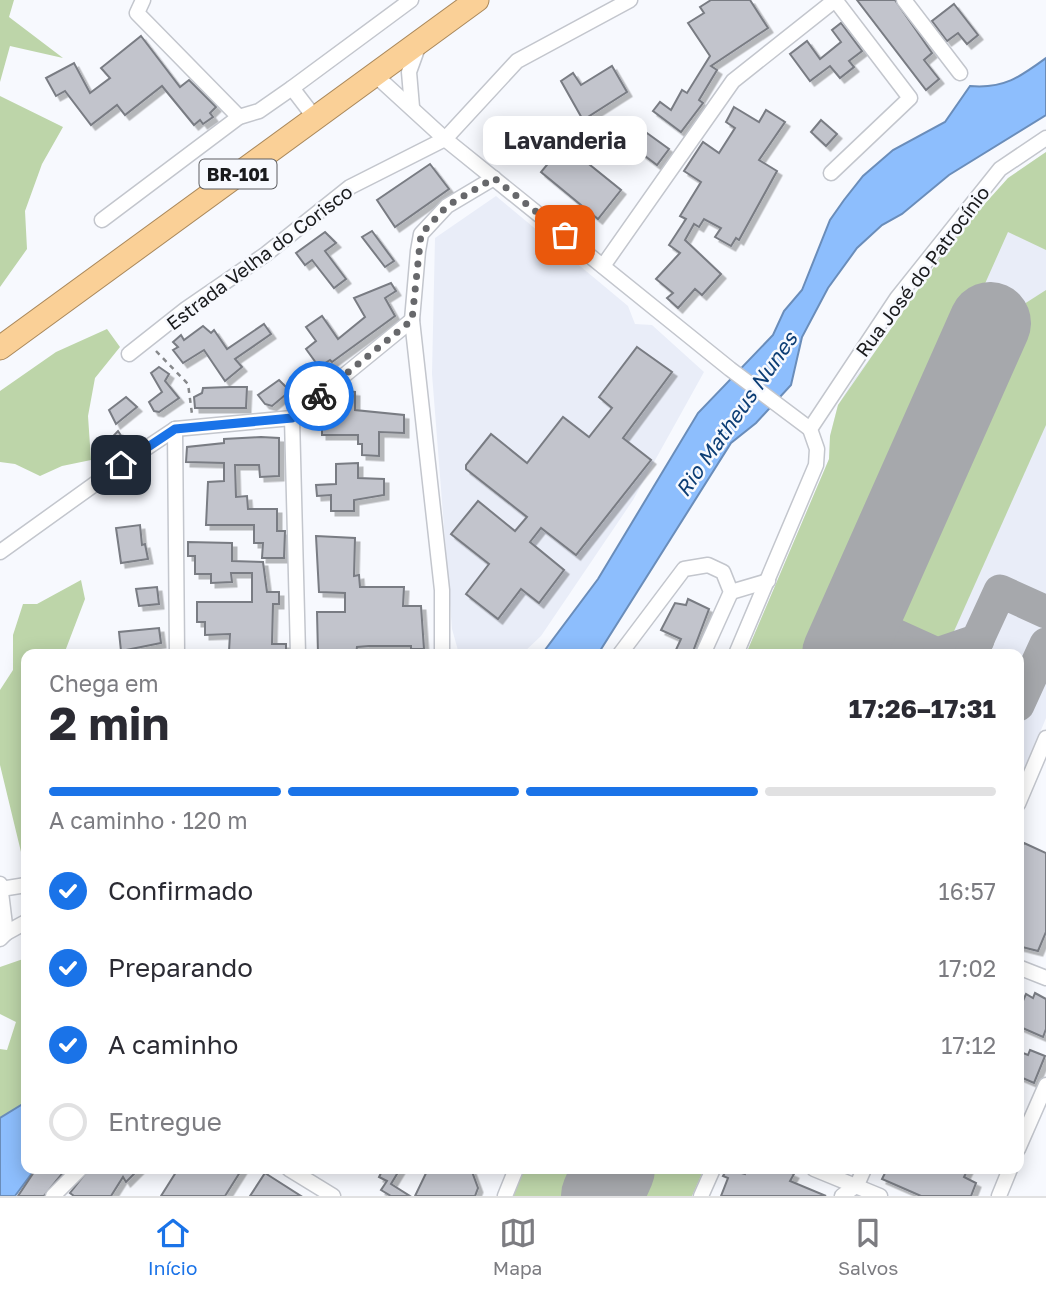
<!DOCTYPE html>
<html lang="pt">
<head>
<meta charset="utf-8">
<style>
	:root { --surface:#fff; --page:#f2f2f3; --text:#2b2b33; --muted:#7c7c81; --line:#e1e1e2; --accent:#1a73e8 }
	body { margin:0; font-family:"Golos Text",sans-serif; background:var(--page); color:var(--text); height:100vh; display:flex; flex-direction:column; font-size:26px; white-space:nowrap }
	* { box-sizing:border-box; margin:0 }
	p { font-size:23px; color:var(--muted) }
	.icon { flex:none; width:38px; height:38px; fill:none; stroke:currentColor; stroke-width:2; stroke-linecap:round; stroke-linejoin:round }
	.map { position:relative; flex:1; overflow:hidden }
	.drawer { position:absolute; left:21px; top:649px; width:1003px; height:525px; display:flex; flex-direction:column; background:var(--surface); border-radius:14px; box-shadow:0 4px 18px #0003 }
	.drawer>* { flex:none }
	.pin { position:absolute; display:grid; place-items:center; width:60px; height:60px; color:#fff; margin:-30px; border-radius:14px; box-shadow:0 4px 10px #0006 }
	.courier { position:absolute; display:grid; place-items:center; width:70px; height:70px; margin:-35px; border:5px solid #1a73e8; border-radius:50%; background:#fff; color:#222; box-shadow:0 2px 9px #0007 }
	.bubble { position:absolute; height:49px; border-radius:14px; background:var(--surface); box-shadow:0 4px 18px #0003; font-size:23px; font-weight:700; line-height:49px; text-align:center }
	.head em { font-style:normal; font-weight:700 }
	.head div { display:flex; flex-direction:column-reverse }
	.head { display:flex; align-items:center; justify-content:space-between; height:119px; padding:0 28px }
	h1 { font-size:46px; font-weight:700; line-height:52px }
	.bar { display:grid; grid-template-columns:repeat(4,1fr); gap:10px 7px; align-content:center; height:84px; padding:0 28px }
	.bar i { height:9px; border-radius:5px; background:var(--line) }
	.bar .active { background:var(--accent) }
	.bar p { grid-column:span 4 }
	ol { padding:0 28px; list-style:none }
	li { display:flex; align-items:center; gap:21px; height:77px }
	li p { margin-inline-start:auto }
	li .icon { padding:7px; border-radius:50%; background:var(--accent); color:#fff; stroke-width:4 }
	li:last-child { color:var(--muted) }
	li i { width:38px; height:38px; border:4px solid var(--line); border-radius:50% }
	.tabs { display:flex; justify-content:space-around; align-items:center; height:98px; border-top:2px solid var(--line); background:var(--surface); font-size:19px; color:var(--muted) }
	.tabs a { display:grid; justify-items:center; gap:4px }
	.tabs .active { color:var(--accent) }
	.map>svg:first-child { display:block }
</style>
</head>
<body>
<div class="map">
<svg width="1046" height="1196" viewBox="0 0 1046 1196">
	<defs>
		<filter id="shadow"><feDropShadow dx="4.5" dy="4.5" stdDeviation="0" flood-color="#0004"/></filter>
	</defs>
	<rect width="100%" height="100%" fill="#f7f9fe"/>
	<g fill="#e9edf8">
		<polygon points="1046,152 1046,718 1019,784 1018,654 746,654 829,459 830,436 838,405 854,379 1008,178"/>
		<polygon points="496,196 628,306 635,324 652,325 704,372 633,500 541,636 522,654 459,654 452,629 432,374 435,238"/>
		<polygon points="523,1169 704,1169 692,1196 511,1196"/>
	</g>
	<g fill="#bdd5a9">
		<polygon points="0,0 14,0 9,17 63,58 10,46 0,82"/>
		<polygon points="0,96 63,127 42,164 25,211 27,249 0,287"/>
		<polygon points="1046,152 1046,250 1008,232 820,654 746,654 829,459 830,436 838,405 954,238 1008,178"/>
		<polygon points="1046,290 1046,425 951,638 934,645 890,624 886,607 1021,306"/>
		<polygon points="107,329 120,347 95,378 88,416 91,460 62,466 40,476 15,464 0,462 0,391 56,352"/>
		<polygon points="81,580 85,599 64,654 26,654 26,852 21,852 0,765 0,690 13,670 13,635 23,604 37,604"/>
		<polygon points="26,958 26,1102 0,1118 0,1049 7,1050 16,1022 0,1014 0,967"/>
		<polygon points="523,1169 591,1169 579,1196 511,1196"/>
		<polygon points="636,1169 704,1169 692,1196 624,1196"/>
	</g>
	<g fill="#8dbefd" stroke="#6a8dba" stroke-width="2">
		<path d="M 1046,58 L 1046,115 L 949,175 L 902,214 L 882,225 L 857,248 L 828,288 L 802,337 L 791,385 L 756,423 L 731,443 L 598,654 L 542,654 L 598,579 L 698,413 L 773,335 L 784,311 L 802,290 L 830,220 L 844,200 L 863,176 L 893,150 L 945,122 L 970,86 C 1004,89 1020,77 1046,58 Z"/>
		<polygon points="26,1102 26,1169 35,1169 15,1196 0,1196 0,1118"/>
	</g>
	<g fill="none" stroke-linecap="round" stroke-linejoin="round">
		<g stroke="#a6a8ac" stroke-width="33">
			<polyline points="870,595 884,630 937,654 978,640"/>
			<polyline points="847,645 879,642 908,654"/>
			<polyline points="971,654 1000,591 1046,612"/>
			<polyline points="1018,705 1046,644"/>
		</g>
		<g stroke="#a6a8ac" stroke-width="82">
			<polyline points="843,654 990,323"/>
			<polyline points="602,1196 614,1169"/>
		</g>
	</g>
	<g fill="#c2c4cc" stroke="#797c83" stroke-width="2" filter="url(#shadow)">
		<polygon points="711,0 750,0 768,28 711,66 717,70 699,100 703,103 681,132 653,111 660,102 671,110 682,90 687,93 710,56 688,23 704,13 700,7"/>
		<polygon points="857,0 895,0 932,53 924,60 939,79 926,90"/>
		<polygon points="954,4 978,35 967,44 958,33 947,41 932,21"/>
		<polygon points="841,23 862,51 849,61 854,67 840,78 830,66 810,81 790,54 807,41 820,59 841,42 832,30"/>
		<polygon points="141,36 180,87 189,80 216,107 210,113 213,117 203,124 200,120 194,125 162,86 125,115 117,105 91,125 65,91 56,96 46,78 74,63 90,93 110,78 101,68"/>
		<polygon points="612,66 627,92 583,120 561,81 573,73 581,85"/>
		<polygon points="734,107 759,122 766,110 785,122 759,160 777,171 739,240 736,238 731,246 715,237 721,228 704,219 699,227 694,224 685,240 721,274 702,295 695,289 678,308 667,298 673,293 656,279 680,253 669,245 686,219 680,216 701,182 684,171 703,142 719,153 735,128 726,122"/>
		<polygon points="821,120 837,134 826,146 811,132"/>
		<polygon points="640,128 669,149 657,165 629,144"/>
		<polygon points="564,144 621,190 598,219 541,172"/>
		<polygon points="430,164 449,189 395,227 377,200"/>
		<polygon points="372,231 394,261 385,267 362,237"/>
		<polygon points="325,232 336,243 325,251 346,279 334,288 312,260 305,265 296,253"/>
		<polygon points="391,283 396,291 385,298 395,316 332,362 330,360 319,367 306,349 316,341 306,327 322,316 338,339 365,317 354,298"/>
		<polygon points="264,324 271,334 235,359 242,367 225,381 204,350 183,363 173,350 178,347 173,342 181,335 184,340 203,326 211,333 214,330 227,349"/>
		<polygon points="637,347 672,372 623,438 651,460 576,555 541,528 530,542 564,570 539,603 521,589 498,619 466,594 489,564 451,534 478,501 515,531 527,517 466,469 466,465 491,434 527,463 563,417 589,437 612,408 599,397"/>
		<polygon points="159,367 169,374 165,381 179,398 159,412 154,411 149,402 162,392 151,373"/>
		<polygon points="279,380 290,391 272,406 265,404 258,395"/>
		<polygon points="230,387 247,387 246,408 195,408 194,397 202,393 203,388"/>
		<polygon points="347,391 355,392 355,410 404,415 404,433 379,432 379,456 362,455 362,444 358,444 358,435 322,435 322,417 307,418"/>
		<polygon points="126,397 137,407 116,424 109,410"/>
		<polygon points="118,431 128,446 98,458 96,454"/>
		<polygon points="261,437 279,438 279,476 260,477 259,465 235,465 236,497 247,496 248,509 277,509 277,531 285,531 284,558 262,558 263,543 254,543 254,525 206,525 208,482 224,481 224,463 186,462 187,447 224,443 224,439"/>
		<polygon points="358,463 358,478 384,479 384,495 354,500 354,511 331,511 331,495 317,496 316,485 336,484 336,464"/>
		<polygon points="140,525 142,545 145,544 148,559 121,563 116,528"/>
		<polygon points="316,536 355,538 354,576 359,575 360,587 404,587 403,606 421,606 424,649 411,649 411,646 369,646 357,647 356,654 318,654 317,612 345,612 345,593 319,592"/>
		<polygon points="188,542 232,543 232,561 263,562 267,592 279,592 279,604 273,604 272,644 286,644 286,654 268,654 267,650 229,651 230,634 205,635 205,622 197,622 197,602 252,602 252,573 231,573 232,582 211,583 211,574 195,574 195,556 188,556"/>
		<polygon points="157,587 159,604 139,606 136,589"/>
		<polygon points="688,599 709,609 692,654 674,654 681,639 661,630 675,603 686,605"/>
		<polygon points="159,628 161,643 121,651 119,632"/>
		<polygon points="1024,843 1046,853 1046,932 1038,951 1018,946 1018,857"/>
		<polygon points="1035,993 1046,999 1046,1029 1043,1037 1018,1026 1018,1012 1026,994 1033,998"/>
		<polygon points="1030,1050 1045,1056 1034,1083 1018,1076 1018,1051 1028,1055"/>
		<polygon points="36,1169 66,1169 44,1196 18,1196"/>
		<polygon points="89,1169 139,1169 126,1182 123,1177 111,1196 74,1196 70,1193"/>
		<polygon points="178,1169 242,1169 225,1196 161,1196"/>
		<polygon points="383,1169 400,1169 391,1184 410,1196 391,1196 381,1190 387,1181 379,1177"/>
		<polygon points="428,1169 471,1169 478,1188 475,1196 415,1196"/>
		<polygon points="727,1169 745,1174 747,1169 783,1169 794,1174 790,1181 826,1196 721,1196 728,1178 723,1176"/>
		<polygon points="887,1169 968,1169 964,1177 976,1183 971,1196 921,1196 882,1179"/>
		<polygon points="265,1173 301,1196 250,1196"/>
	</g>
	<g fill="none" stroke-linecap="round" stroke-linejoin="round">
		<defs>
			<g id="minor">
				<polyline points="143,0 137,13 239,117"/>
				<polyline points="904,0 960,73"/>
				<polyline points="374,74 445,139 730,369 810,429"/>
				<polyline points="412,107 409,72 418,47"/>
				<polyline points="315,118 292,88 411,0"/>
				<polyline points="831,173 910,98 836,1"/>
				<polyline points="102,220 239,117 259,111 292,88"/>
				<polyline points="603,266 733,81 835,0"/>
				<polyline points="129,354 186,309 266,254 350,187 445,139 517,61 630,0"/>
				<polyline points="292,418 298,654"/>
				<polyline points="175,429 177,654"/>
				<polyline points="121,465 175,429 292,418 412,320"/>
				<polyline points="0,552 99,481"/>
				<polyline points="731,592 768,581"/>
				<polyline points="442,654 442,590 412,320 418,251 421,234 447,206 494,178"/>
				<polyline points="620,654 684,569 708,565 723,572 731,592 703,654"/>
				<polyline points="736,654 816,465 817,449 810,429 897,298 1000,169 1046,138"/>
				<polyline points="1018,804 1046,738"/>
				<polyline points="0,884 6,933 0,939"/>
				<polyline points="1,889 26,885"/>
				<polyline points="6,933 26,922"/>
				<polyline points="1018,967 1046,978"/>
				<polyline points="1018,1149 1046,1085"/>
				<polyline points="289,1169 333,1196"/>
				<polyline points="814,1169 880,1196"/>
				<polyline points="53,1196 80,1169"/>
				<polyline points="505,1196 516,1169"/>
				<polyline points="701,1196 713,1169"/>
				<polyline points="842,1196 857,1185 864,1169"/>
				<polyline points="999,1196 1010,1169"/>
			</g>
			<polyline id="trunk" points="0,348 477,0"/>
		</defs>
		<use href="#minor" stroke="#c3c6cd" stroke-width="17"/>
		<use href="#trunk" stroke="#aa885b" stroke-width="25"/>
		<polyline stroke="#86888b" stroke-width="2.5" stroke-dasharray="5 5" stroke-linecap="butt" points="156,351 188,384 192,414"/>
		<use href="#minor" stroke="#fff" stroke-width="14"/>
		<use href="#trunk" stroke="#fad097" stroke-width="23"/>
	</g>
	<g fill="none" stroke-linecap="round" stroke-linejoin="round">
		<polyline stroke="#67686b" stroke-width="7" stroke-dasharray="0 12.6" points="319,396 412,320 421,234 447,206 494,178 565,235"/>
		<polyline stroke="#1a73e8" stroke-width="9" points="121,465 175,429 292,418 319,396"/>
	</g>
	<g text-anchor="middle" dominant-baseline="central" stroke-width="5" stroke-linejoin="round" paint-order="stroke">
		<rect fill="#f7f9fe" stroke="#5c5d60" stroke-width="2" x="199.5" y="159.5" width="77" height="29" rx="5"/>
		<g font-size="18" font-weight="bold" fill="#191a1c">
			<text x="238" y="174">BR-101</text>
		</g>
		<g font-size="19" fill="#191a1c" stroke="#f7f9fe">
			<text transform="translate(259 257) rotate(-37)">Estrada Velha do Corisco</text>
			<text transform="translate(922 271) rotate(-53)">Rua José do Patrocínio</text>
		</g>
		<g font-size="21" font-style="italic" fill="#0d3e75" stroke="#f7f9fe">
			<text transform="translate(736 414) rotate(-55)">Rio Matheus Nunes</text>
		</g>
	</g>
</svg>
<div class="pin" style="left:565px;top:235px;background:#ea580c"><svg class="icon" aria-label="bag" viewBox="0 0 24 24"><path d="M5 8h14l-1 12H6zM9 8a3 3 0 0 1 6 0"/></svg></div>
<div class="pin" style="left:121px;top:465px;background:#1f2937"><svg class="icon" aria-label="home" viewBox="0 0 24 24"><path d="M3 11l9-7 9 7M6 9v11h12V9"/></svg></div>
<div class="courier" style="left:319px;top:396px"><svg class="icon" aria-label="bike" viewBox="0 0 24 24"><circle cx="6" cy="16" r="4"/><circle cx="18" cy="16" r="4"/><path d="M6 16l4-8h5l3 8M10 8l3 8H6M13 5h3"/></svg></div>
<div class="bubble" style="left:483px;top:116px;width:164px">Lavanderia</div>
<section class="drawer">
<div class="head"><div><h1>2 min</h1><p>Chega em</p></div><em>17:26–17:31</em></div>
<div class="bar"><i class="active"></i><i class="active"></i><i class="active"></i><i></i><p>A caminho · 120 m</p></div>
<ol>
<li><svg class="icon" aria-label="check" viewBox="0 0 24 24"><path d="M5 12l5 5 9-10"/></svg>Confirmado<p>16:57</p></li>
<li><svg class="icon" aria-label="check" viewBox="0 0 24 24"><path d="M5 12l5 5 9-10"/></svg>Preparando<p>17:02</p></li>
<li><svg class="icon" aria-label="check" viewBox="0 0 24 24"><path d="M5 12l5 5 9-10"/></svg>A caminho<p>17:12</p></li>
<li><i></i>Entregue</li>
</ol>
</section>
</div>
<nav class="tabs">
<a class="active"><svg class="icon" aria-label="home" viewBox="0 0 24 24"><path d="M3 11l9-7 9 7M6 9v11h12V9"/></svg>Início</a>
<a><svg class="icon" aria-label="map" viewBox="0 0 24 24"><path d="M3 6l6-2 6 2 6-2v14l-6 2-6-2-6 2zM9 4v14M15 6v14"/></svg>Mapa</a>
<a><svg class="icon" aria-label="saved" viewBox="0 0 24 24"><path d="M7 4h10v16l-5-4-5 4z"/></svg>Salvos</a>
</nav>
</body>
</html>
